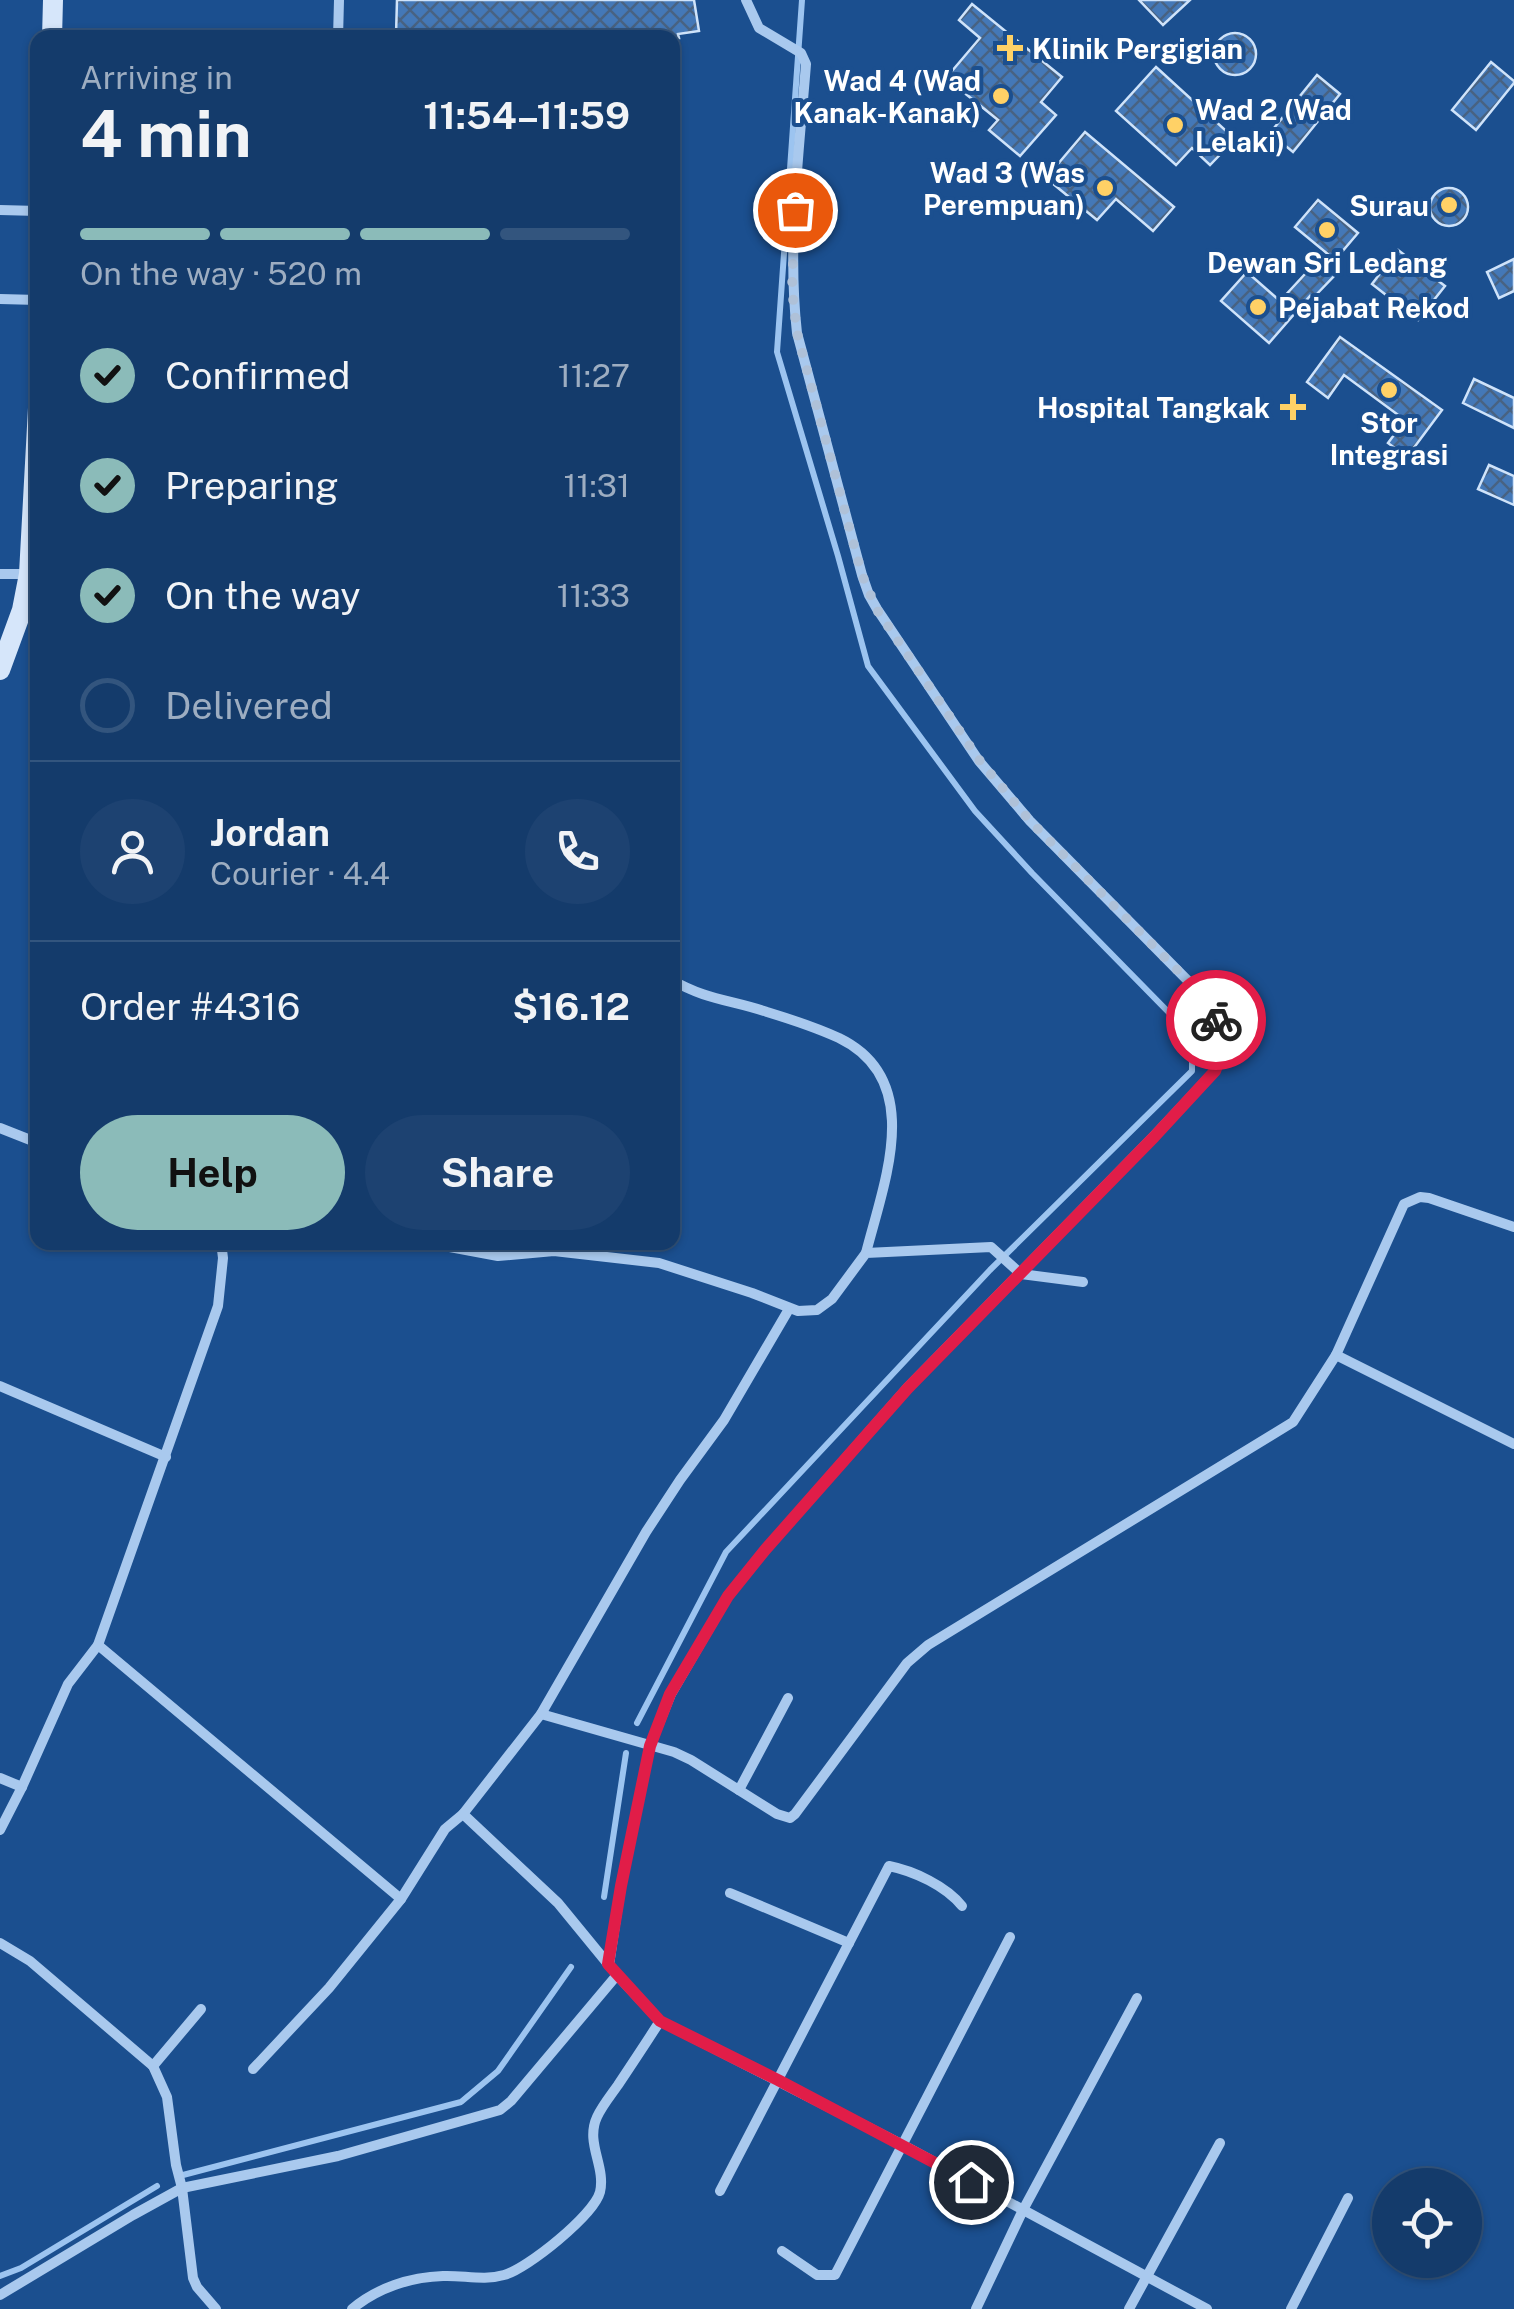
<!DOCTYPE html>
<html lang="en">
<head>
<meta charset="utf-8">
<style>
	:root { --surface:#143b6b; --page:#1d4271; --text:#f1f3f6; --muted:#9dadc1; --line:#33557e; --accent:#8bbbb9 }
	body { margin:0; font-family:"Public Sans",sans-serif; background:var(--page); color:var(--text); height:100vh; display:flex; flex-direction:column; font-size:38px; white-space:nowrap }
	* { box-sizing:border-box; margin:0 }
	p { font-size:32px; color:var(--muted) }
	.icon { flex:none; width:55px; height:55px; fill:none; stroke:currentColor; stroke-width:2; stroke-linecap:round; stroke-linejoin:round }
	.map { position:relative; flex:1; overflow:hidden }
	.side { position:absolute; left:30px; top:30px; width:650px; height:1220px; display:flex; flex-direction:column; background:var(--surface); border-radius:20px; box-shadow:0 2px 8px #0004,0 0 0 2px var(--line) }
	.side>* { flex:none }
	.buttons { position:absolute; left:1372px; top:2168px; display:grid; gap:20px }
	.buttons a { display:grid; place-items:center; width:110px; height:110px; border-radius:50%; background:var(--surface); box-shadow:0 2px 8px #0004,0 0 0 2px var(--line); font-size:50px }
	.pin { position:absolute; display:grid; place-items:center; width:85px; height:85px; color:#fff; margin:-42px; border:5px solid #fff; border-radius:50%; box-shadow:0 2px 10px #0007 }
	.courier { position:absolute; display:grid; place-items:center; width:100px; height:100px; margin:-50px; border:8px solid #e11d48; border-radius:50%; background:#fff; color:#222; box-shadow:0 2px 12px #0007 }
	.overview em { font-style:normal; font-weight:700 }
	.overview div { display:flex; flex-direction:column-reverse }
	.overview { display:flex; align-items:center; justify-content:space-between; height:170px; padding:0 50px }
	h1 { font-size:65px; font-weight:700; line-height:75px }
	.bar { display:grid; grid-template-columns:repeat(4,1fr); gap:15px 10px; align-content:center; height:120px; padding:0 50px }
	.bar i { height:12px; border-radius:8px; background:var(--line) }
	.bar .current { background:var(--accent) }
	.bar p { grid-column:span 4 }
	.line { display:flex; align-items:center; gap:25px; padding:0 50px; border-top:2px solid var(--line) }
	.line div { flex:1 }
	.round { display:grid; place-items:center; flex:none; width:105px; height:105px; border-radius:52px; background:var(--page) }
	ol { padding:0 50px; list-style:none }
	li { display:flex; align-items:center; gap:30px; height:110px }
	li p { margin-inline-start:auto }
	li .icon { padding:10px; border-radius:50%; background:var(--accent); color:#111; stroke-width:4 }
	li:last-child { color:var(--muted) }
	li i { width:55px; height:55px; border:5px solid var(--line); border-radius:50% }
	.primary-button { display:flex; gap:20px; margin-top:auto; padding:20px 50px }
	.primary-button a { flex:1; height:115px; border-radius:60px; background:var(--accent); color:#111; font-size:40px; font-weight:700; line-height:115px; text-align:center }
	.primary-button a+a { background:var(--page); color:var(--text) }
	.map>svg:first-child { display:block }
</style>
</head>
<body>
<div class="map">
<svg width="1514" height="2309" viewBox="0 0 1514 2309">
	<defs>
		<pattern id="building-cross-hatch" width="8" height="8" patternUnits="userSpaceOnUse" patternTransform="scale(2.5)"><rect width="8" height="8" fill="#4478b7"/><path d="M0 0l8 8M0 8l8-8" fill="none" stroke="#486282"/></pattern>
	</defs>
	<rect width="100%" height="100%" fill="#1b4f8f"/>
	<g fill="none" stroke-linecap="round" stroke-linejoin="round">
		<g stroke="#9cc4f0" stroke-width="6">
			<polyline points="637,1723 726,1552 990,1270 1192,1071 1192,1051 1186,1030 1032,873 975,811 868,666 838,556 777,352 802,0"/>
			<polyline points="604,1897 626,1753"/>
			<polyline points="183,2175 461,2102 498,2071 571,1967"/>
			<polyline points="0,2276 21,2268 157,2186"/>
		</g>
	</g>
	<g fill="url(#building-cross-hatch)" stroke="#cfe3fa" stroke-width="2.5">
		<polygon points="397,0 694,0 699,31 678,34 679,38 438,38 396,35"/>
		<polygon points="1139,0 1190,0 1163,25"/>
		<polygon points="972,4 1062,77 1041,102 1056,115 1020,156 989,130 998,120 946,78 980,38 959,20"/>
		<circle cx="1235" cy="54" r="21"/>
		<polygon points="1491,62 1514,81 1514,83 1476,130 1452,110"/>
		<polygon points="1156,67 1235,139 1210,165 1192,148 1176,165 1116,111"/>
		<polygon points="1317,75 1340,94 1293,152 1270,133"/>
		<polygon points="1085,132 1174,207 1153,231 1116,199 1097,220 1046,178"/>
		<circle cx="1449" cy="207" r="19"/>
		<polygon points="1318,200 1358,233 1335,260 1295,227"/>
		<polygon points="1398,250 1445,286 1418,320 1372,284"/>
		<polygon points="1319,259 1336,274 1313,298 1310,296 1269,343 1221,301 1247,272 1280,301"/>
		<polygon points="1514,259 1514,291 1499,298 1487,272"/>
		<polygon points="1340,337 1442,410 1407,457 1388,443 1405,420 1344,375 1328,398 1307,382"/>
		<polygon points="1474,379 1514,398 1514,428 1463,403"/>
		<polygon points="1489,465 1514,476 1514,505 1478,489"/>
	</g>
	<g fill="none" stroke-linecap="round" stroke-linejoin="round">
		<g stroke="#a9c9ee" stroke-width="10">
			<polyline points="338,38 339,0"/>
			<polyline points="0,210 38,211"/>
			<polyline points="0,299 38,300"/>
			<polyline points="0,574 29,574"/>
			<path d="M 672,980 C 706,1000 732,1000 767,1012 C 790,1019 817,1028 839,1038 C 926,1080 884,1182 866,1253"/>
			<polyline points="0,1128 38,1143"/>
			<polyline points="423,1242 498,1256 554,1251 659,1263 752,1293 798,1311 817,1310 832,1299 866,1253 991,1247 1021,1274 1083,1282"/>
			<polyline points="1336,1355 1514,1444"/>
			<polyline points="0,1386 166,1457"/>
			<polyline points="98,1645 401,1899 445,1829 463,1814 558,1903 617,1975 660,2021 901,2144 1207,2309"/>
			<polyline points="541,1714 674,1752 691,1760 777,1814 790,1818 795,1814 907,1663 928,1645 1293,1422 1336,1355 1404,1204 1420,1197 1429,1198 1514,1227"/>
			<polyline points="0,1778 22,1787"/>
			<polyline points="739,1790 788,1698"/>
			<polyline points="463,1814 541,1714 646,1532 680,1480 724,1420 789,1309"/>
			<polyline points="0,1830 22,1787 68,1684 98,1645 218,1306 223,1258 221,1242"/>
			<polyline points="730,1893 849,1943"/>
			<polyline points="0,1943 30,1961 153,2066 167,2097 176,2165 182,2188 193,2278 197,2287 216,2309"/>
			<path d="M 609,1965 L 621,1885 L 650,1746 L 671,1694 L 728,1596 L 765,1550 L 908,1387 L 1153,1137 L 1215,1071 L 1222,1053 L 1222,1037 L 1217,1023 L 1203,996 L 1030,821 L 979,761 L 877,609 L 869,595 L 862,575 L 797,333 C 787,244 799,153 806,64 L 801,53 L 759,28 L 746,0"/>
			<polyline points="153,2066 201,2009"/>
			<polyline points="253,2069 329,1988 401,1899"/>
			<path d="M 720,2191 L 889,1866 C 914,1871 946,1886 962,1906"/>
			<polyline points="782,2251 817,2275 835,2275 1010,1937"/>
			<polyline points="0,2295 133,2215 182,2188 338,2156 500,2110 511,2101 617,1975"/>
			<path d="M 352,2309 C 377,2288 410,2277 443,2276 C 463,2275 484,2281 504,2275 C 527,2269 594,2215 600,2192 C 606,2166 585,2143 597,2117 C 602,2106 611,2095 618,2085 C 632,2064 646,2043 660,2021"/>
			<polyline points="976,2309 1023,2210 1137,1998"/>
			<polyline points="1129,2309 1220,2143"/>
			<polyline points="1291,2309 1348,2198"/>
		</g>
		<g stroke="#d6e6fa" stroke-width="20">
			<polyline points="52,38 53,0"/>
			<polyline points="0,670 22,610 29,574 38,408"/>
		</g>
	</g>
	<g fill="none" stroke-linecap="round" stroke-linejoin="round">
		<polyline stroke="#afc1d8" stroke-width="10" stroke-dasharray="0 18" points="795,210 792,289 797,333 862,575 877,610 980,761 1030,821 1203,996 1216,1020"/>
		<polyline stroke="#e11d48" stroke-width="12" points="971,2182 778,2080 660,2021 608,1964 621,1886 650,1746 670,1694 728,1596 765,1550 908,1388 1154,1137 1215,1071 1222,1053 1222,1038 1216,1020"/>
	</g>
	<g fill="#ffd166" stroke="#1b4f8f" stroke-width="4">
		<path d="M1005 33h10v10h10v10h-10v10h-10v-10h-10v-10h10z"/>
		<circle cx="1001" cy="96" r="10"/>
		<circle cx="1175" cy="125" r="10"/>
		<circle cx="1105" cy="188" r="10"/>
		<circle cx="1449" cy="205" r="10"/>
		<circle cx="1327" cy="230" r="10"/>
		<circle cx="1258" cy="307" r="10"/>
		<circle cx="1389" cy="390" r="10"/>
		<path d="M1288 392h10v10h10v10h-10v10h-10v-10h-10v-10h10z"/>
	</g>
	<g text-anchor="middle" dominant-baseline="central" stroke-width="8" stroke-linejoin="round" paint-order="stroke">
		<g font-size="28" font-weight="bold" fill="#fff" stroke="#1b4f8f" text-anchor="end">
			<text x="1032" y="48" text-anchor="start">Klinik Pergigian</text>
			<text x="981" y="80">Wad 4 (Wad<tspan x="981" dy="32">Kanak-Kanak)</tspan></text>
			<text x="1195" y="109" text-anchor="start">Wad 2 (Wad<tspan x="1195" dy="32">Lelaki)</tspan></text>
			<text x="1085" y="172">Wad 3 (Was<tspan x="1085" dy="32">Perempuan)</tspan></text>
			<text x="1429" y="205">Surau</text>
			<text x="1327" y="262" text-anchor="middle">Dewan Sri Ledang</text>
			<text x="1278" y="307" text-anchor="start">Pejabat Rekod</text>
			<text x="1270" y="407">Hospital Tangkak</text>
			<text x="1389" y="422" text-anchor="middle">Stor<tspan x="1389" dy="32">Integrasi</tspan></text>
		</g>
	</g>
</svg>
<div class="buttons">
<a><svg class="icon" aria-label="locate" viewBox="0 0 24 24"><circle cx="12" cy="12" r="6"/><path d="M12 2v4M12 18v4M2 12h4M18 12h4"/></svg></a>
</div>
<div class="pin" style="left:795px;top:210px;background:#ea580c"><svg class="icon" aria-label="bag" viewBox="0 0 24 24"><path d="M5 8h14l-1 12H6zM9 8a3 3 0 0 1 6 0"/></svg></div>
<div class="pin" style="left:971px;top:2182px;background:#1f2937"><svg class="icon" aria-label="home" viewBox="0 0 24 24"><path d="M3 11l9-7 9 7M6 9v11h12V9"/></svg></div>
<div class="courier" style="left:1216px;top:1020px"><svg class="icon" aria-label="bike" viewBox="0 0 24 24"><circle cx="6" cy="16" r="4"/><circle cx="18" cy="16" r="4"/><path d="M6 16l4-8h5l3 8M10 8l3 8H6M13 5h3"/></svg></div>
<section class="side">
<div class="overview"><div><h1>4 min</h1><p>Arriving in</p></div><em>11:54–11:59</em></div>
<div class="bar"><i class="current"></i><i class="current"></i><i class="current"></i><i></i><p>On the way · 520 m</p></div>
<ol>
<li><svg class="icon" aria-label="check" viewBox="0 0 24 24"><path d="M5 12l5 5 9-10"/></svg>Confirmed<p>11:27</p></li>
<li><svg class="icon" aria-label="check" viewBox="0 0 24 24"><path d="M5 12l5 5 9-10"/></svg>Preparing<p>11:31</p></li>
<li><svg class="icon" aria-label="check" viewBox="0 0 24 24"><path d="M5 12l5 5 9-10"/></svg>On the way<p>11:33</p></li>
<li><i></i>Delivered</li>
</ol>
<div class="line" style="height:180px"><a class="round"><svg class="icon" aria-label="person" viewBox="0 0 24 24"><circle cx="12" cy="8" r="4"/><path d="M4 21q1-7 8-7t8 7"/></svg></a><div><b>Jordan</b><p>Courier · 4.4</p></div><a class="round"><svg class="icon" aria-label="phone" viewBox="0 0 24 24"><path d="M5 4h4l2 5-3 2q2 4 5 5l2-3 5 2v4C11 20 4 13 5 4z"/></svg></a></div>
<div class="line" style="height:130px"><div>Order #4316</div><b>$16.12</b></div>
<div class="primary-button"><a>Help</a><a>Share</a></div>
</section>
</div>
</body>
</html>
